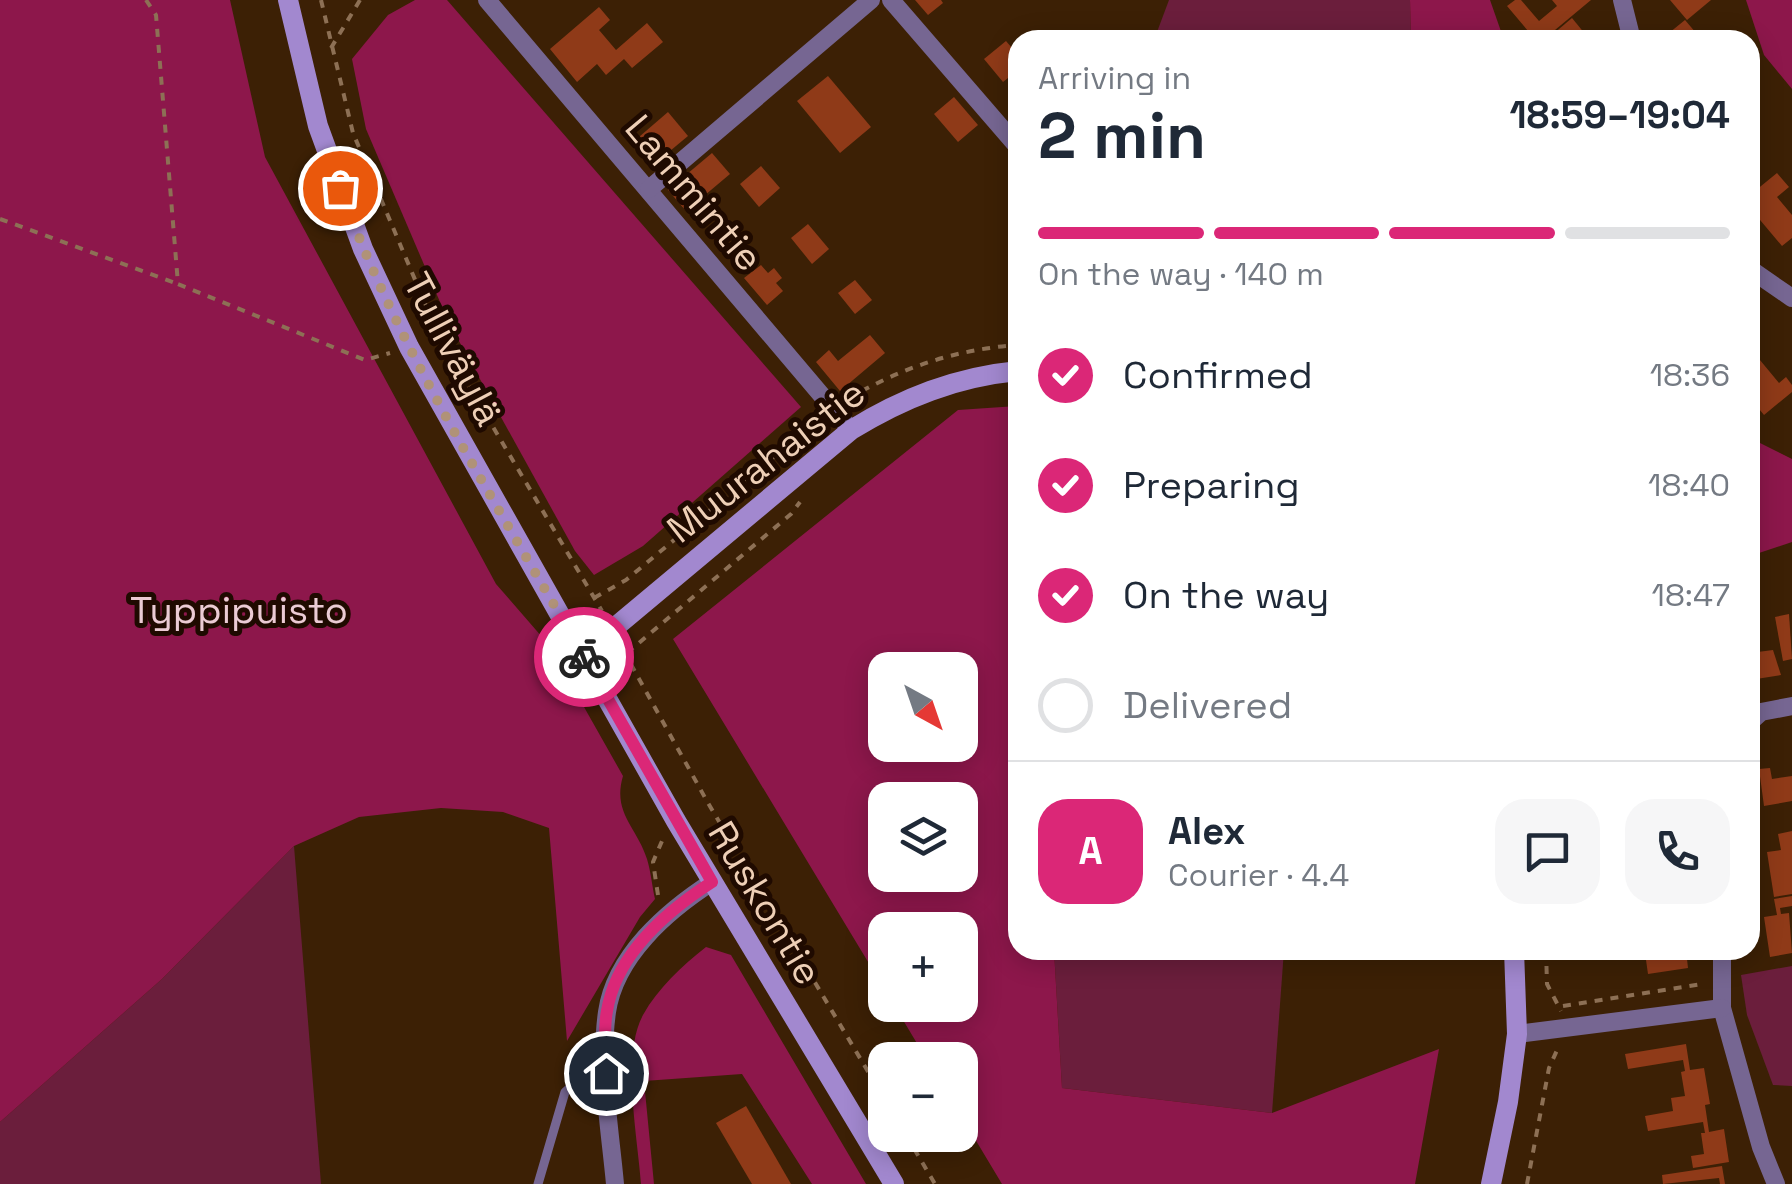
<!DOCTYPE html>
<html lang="en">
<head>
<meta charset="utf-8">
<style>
	:root { --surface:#fff; --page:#f6f6f7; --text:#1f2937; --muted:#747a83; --line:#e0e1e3; --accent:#db2777 }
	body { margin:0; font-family:"Space Grotesk",sans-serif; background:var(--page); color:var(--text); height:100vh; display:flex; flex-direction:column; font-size:38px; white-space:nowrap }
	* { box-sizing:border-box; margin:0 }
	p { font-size:32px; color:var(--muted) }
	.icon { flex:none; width:55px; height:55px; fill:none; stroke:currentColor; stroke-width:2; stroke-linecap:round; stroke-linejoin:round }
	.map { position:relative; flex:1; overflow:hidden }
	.details { position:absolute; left:1008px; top:30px; width:752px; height:930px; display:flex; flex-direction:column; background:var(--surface); border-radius:30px; box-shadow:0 5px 25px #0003 }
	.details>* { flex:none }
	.needle { width:65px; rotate:140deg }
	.fabs { position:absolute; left:868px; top:652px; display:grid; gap:20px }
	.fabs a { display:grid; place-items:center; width:110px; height:110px; border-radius:20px; background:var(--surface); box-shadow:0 5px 25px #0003; font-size:50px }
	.pin { position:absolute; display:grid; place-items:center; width:85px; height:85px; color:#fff; margin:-42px; border:5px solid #fff; border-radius:50%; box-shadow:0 2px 10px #0007 }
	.courier { position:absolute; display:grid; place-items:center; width:100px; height:100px; margin:-50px; border:8px solid #db2777; border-radius:50%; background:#fff; color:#222; box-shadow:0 2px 12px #0007 }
	.summary em { font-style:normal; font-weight:700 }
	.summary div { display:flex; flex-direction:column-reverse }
	.summary { display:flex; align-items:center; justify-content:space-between; height:170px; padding:0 30px }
	h1 { font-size:65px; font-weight:700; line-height:75px }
	.bar { display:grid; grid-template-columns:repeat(4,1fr); gap:15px 10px; align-content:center; height:120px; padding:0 30px }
	.bar i { height:12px; border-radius:8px; background:var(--line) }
	.bar .on { background:var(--accent) }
	.bar p { grid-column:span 4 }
	.line { display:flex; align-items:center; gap:25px; padding:0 30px; border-top:2px solid var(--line) }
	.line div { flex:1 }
	.round { display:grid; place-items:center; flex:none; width:105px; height:105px; border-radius:30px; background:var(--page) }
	ol { padding:0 30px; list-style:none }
	li { display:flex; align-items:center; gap:30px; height:110px }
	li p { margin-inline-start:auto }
	li .icon { padding:10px; border-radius:50%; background:var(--accent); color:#fff; stroke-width:4 }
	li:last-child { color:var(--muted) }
	li i { width:55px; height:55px; border:5px solid var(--line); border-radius:50% }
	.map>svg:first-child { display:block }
</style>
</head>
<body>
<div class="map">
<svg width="1792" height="1184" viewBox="0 0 1792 1184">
	<rect width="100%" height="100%" fill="#3c2005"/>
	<g fill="#6b1e3c">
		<polygon points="1169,0 1410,0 1411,40 1154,40"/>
		<polygon points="294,846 321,1184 0,1184 0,1122 162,979"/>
		<polygon points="1054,950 1284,950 1272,1113 1062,1088"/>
		<polygon points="1792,966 1792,1086 1773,1085 1747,1015 1741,975"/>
	</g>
	<g fill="#8d174b" fill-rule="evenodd">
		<path d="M 0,0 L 230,0 L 265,157 L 496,584 L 549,645 L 623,776 C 612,813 637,827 647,859 C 651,872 652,886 655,899 L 640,917 L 567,1041 L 549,828 L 503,812 L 441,808 L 359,817 L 294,846 L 162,979 L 0,1122 Z"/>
		<polygon points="415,0 447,0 801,407 643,546 594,575 575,551 449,323 366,129 352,59 388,15"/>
		<polygon points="1410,0 1490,0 1504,40 1411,40"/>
		<polygon points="1746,0 1792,0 1792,89 1764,55"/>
		<path d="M 1017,406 L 1018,950 L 1054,950 L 1062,1088 L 1272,1113 L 1439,1049 L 1415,1184 L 1002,1184 L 960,1114 L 960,1060 L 927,1060 L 894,1005 L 960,1005 L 960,930 L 885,930 L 885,990 L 673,639 L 958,410 ZM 960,670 L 960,745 L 885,745 L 885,670 ZM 885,800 L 960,800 L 960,875 L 885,875 Z"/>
		<polygon points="1750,438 1792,459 1792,542 1750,556"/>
		<path d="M 706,947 L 731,955 L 866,1184 L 812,1184 L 742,1074 L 644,1081 L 654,1184 L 641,1184 C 638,1139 621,1055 643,1015 C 658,988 682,966 706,947 Z"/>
	</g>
	<g fill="#8f3a18">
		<polygon points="915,0 941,0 943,3 928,15"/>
		<polygon points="1515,0 1521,0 1539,21 1557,6 1552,0 1591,0 1543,40 1528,40 1523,34 1528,31 1507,6"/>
		<polygon points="1670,0 1711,0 1687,20"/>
		<polygon points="599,7 610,20 599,30 616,50 647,23 663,42 632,68 624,59 606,75 597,64 577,82 550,49"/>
		<polygon points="1572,18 1590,40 1546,40"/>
		<polygon points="1685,20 1702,40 1666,40 1664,37"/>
		<polygon points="1006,41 1018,55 1018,70 1003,82 984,59"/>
		<polygon points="828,76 871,127 840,153 797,101"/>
		<polygon points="954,97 978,125 958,142 934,114"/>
		<polygon points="668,112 688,136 652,166 632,143"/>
		<polygon points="712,153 730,174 686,211 668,190"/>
		<polygon points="761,166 780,188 759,207 740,184"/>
		<polygon points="1777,173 1789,187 1777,197 1792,215 1792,238 1782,246 1750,208 1750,195"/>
		<polygon points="808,224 829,249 812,264 791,238"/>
		<polygon points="761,265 768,273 774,268 782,278 776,283 783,291 767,305 744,278"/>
		<polygon points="855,280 872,300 855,314 838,293"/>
		<polygon points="870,335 885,353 840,391 816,362 829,350 838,361"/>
		<polygon points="1750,348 1779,383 1786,377 1792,385 1792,392 1764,415 1750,398"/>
		<polygon points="1789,614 1792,659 1783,661 1775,617"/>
		<polygon points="1773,650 1781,675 1750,680 1750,653"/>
		<polygon points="1770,768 1772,779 1792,776 1792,801 1764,806 1759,769"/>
		<polygon points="1792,831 1792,894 1774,897 1767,852 1781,850 1778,834"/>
		<polygon points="1792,896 1792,906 1780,908 1781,914 1789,913 1792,953 1770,957 1764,917 1777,915 1774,899"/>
		<polygon points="1658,950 1686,950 1688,968 1648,974 1646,960 1659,958"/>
		<polygon points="1686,1044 1690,1070 1704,1068 1710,1104 1705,1105 1709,1132 1724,1129 1729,1162 1693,1168 1691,1156 1704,1154 1701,1133 1705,1133 1703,1122 1648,1131 1645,1116 1673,1111 1671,1098 1685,1096 1681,1072 1685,1071 1683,1060 1628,1069 1625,1054"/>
		<polygon points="746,1106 791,1184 752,1184 716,1123"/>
		<polygon points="1722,1166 1725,1184 1720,1184 1719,1178 1663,1184 1662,1175"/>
	</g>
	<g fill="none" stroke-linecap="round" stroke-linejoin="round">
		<g stroke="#8d7055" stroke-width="4" stroke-dasharray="8 8" stroke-linecap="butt">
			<polyline points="146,0 156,15 178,284 365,360 390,353"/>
			<polyline points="321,0 353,133 438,334 602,611"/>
			<polyline points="331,48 360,0"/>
			<polyline points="0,219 178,284"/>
			<path d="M 848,399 C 900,368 957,349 1018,345"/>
			<polyline points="594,598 626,580 816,422"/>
			<polyline points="623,650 708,803 885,1100"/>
			<polyline points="627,653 791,514 800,502"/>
			<polyline points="658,895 653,862 662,841"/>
			<polyline points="1546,950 1547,984 1561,1011"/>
			<polyline points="1563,1006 1702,984"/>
			<polyline points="906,1135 935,1184"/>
			<polyline points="1527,1184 1549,1068 1558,1048"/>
		</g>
		<polyline stroke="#766692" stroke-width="9" points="538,1184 565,1092 575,1083 606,1073"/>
		<g stroke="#766692" stroke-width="18">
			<polyline points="487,0 851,430"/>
			<polyline points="891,0 1018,147"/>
			<polyline points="1622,0 1632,40"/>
			<polyline points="649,189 871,0"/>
			<polyline points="1750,269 1792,298"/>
			<polyline points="1750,722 1761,712 1792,706"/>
			<polyline points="1722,950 1722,1008 1761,1147 1776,1184"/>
			<polyline points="1517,1034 1722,1008"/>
			<path d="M 615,1184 C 610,1129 599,1068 607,1012 C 615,956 667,911 712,882"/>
		</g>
		<g stroke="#a288cf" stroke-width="20">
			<polyline points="288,0 318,126 363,249 409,347 676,821 894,1184"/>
			<path d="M 583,654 L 851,430 C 903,398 956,377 1018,371"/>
			<polyline points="1491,1184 1508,1102 1517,1034 1514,950"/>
		</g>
	</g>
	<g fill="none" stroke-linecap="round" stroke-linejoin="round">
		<path stroke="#b09278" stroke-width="10" stroke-dasharray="0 18" d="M 340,188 C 400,354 497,504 584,657"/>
		<path stroke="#db2777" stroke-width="12" d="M 584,657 L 712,882 C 667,911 616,955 607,1011 C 603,1031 606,1053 606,1073"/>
	</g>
	<g text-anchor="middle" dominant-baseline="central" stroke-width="10" stroke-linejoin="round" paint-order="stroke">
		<g font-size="38" fill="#eecfb6" stroke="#1f0a00">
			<text transform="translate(694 193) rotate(50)">Lammintie</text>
			<text transform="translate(453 349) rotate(62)">Tulliväylä</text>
			<text transform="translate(766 461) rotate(-38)">Muurahaistie</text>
			<text transform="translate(765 903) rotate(59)">Ruskontie</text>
		</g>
		<g font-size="38" fill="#ebcbd4" stroke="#1f0a00">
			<text x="239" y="610">Typpipuisto</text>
		</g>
	</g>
</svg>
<div class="fabs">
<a><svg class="needle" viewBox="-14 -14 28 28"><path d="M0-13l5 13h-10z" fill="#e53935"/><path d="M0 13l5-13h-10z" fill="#747a83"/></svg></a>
<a><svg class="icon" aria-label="layers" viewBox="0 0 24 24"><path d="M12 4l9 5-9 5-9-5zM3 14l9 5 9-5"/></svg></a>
<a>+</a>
<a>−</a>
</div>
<div class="pin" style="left:340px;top:188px;background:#ea580c"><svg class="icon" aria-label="bag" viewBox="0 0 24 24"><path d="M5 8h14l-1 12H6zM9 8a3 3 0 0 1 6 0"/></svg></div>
<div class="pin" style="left:606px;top:1073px;background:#1f2937"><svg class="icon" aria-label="home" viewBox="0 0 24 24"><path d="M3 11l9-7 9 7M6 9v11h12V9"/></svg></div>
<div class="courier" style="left:584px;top:657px"><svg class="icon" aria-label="bike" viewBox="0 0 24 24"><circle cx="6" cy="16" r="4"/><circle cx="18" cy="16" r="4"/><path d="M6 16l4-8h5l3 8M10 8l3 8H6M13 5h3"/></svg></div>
<section class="details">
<div class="summary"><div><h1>2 min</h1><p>Arriving in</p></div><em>18:59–19:04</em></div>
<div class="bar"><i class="on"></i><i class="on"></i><i class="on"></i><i></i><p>On the way · 140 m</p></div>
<ol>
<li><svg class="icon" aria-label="check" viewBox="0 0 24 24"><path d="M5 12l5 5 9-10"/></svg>Confirmed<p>18:36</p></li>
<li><svg class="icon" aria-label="check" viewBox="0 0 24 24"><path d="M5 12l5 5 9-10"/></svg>Preparing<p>18:40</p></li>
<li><svg class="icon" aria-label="check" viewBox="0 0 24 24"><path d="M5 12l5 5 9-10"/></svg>On the way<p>18:47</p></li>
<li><i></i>Delivered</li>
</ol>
<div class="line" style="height:180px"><b class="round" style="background:var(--accent);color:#fff">A</b><div><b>Alex</b><p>Courier · 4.4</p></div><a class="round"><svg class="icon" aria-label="chat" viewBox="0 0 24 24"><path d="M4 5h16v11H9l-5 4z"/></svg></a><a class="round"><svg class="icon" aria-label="phone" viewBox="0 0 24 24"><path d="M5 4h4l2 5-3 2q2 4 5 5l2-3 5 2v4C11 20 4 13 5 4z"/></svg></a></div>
</section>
</div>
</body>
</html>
